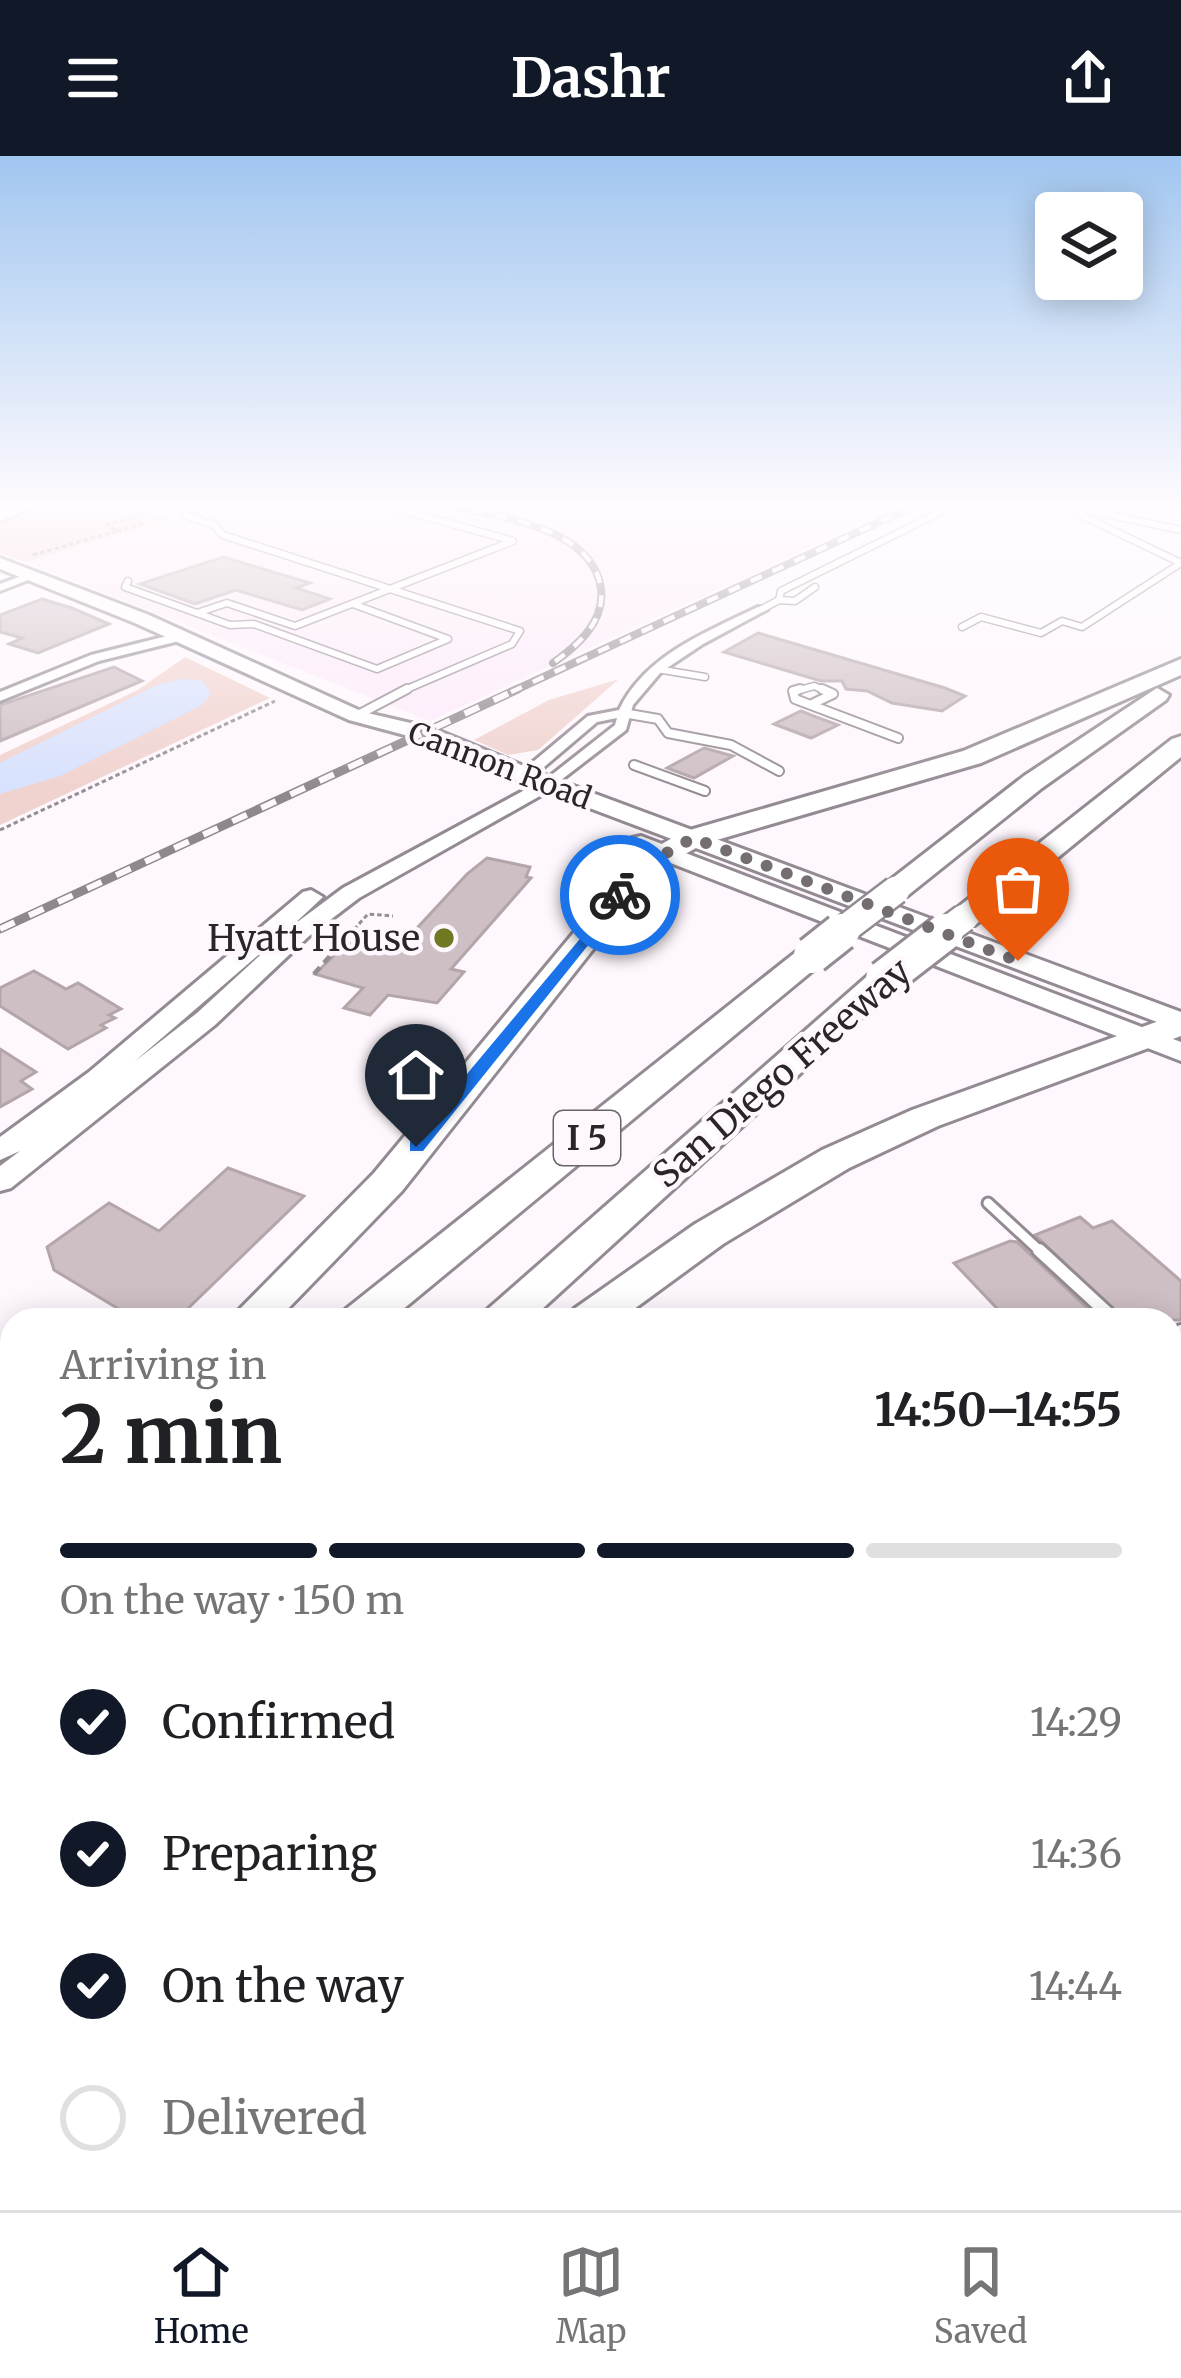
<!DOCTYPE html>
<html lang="en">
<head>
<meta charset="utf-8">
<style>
	:root { --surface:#fff; --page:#f2f2f2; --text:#202124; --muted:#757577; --line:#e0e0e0; --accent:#111827 }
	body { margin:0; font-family:Merriweather,serif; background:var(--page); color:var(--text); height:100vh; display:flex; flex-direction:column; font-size:45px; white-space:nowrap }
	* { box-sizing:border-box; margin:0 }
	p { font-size:39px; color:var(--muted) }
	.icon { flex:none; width:66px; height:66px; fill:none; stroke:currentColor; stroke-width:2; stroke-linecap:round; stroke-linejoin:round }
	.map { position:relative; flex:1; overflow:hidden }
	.panel { position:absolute; left:0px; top:1152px; width:1182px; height:903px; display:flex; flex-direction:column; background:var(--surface); border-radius:36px 36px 0 0; box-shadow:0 6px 30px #0003 }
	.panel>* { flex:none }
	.fabs { position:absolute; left:1035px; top:36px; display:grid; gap:24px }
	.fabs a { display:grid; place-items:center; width:108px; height:108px; border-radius:12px; background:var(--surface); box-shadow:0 6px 30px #0003; font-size:60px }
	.pin { position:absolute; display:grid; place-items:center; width:102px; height:102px; color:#fff; margin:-123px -51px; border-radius:50% 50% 50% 0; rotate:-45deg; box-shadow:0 0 12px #0007 }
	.pin .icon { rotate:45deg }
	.courier { position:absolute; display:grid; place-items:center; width:120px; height:120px; margin:-60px; border:9px solid #1a73e8; border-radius:50%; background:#fff; color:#222; box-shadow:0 3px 15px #0007 }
	.summary em { font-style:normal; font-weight:700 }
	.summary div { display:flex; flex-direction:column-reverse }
	.summary { display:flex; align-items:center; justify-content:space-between; height:204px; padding:0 60px }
	h1 { font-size:78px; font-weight:700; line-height:90px }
	.bar { display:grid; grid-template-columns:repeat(4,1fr); gap:18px 12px; align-content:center; height:144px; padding:0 60px }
	.bar i { height:15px; border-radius:9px; background:var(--line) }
	.bar .active { background:var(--accent) }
	.bar p { grid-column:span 4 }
	ol { padding:0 60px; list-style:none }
	li { display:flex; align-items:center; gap:36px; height:132px }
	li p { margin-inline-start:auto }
	li .icon { padding:12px; border-radius:50%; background:var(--accent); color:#fff; stroke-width:4 }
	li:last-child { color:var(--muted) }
	li i { width:66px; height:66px; border:6px solid var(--line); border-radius:50% }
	header { display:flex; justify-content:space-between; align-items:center; height:156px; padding:0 60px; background:var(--accent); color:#fff; font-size:54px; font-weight:700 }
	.dock { display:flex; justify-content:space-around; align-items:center; height:168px; border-top:3px solid var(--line); background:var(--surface); font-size:33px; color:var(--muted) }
	.dock a { display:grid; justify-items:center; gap:6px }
	.dock .active { color:var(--accent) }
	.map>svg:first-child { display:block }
</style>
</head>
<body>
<header><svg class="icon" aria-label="menu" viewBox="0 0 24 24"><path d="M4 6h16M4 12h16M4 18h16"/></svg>Dashr<svg class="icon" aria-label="share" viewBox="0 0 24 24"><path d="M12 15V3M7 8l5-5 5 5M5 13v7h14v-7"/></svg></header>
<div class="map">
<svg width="1181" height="2054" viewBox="0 0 1181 2054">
	<rect width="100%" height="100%" fill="#fef7fd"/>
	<polygon fill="#fcebfa" points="124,349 902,349 430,565 26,406 168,364"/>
	<g fill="#f0d2ce">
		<polygon points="46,349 124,349 170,363 26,406 0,397 0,365"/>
		<polygon points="185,501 270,542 0,669 0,599 138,534"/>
		<polygon points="619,523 538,594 508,599 474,584 549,544"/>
	</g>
	<polygon fill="#d7e1fd" points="180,523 201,524 211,537 202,549 60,620 0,638 0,607 157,529"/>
	<g fill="#cebfc4" stroke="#b3a5a9" stroke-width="3">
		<polygon points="223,401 310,427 296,432 330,443 302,454 236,434 195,448 140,428"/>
		<polygon points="42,443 72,452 109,468 38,497 9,488 22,482 0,476 0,459"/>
		<polygon points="758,477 945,532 965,540 942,555 892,547 867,535 846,533 842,525 821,525 724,496"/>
		<polygon points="114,511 142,525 0,585 0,549"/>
		<polygon points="801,555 816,561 838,569 811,582 774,568"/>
		<polygon points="704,592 733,600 694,622 667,612"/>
		<polygon points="487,702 530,711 526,721 531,722 451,813 464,816 437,847 388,839 370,859 344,852 363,832 315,818 347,787 393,798 467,718"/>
		<polygon points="34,815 66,833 78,827 121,853 109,859 115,862 101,869 106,872 68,893 0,850 0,832"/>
		<polygon points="0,893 36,916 21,925 32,933 0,951"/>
		<polygon points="228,1012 304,1040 176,1164 137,1164 54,1114 47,1091 109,1047 159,1075"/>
		<polygon points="1080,1061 1093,1072 1112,1065 1181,1125 1181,1164 1125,1164 1035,1079"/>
		<polygon points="1010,1085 1017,1086 1100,1164 1008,1164 954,1107"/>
	</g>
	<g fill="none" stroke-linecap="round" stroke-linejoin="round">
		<defs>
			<g id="lane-far3">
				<polyline points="186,349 185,359 214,369 223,379 520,475 512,488 400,536"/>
				<polyline points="1060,349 1181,407"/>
				<polyline points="1165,349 1181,352"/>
				<polyline points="1073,351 1181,374"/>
				<polyline points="128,425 125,431 230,469 254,468 377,513 448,483 353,448"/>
				<polyline points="779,444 795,445 815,431"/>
				<polyline points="762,453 779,444 781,435 955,349"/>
				<polyline points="197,457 227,447 295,470 513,385 384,349"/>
				<polyline points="962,471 981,461 1041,477 1062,465 1082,471 1181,407"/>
				<polyline points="657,513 705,521"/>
				<polyline points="793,536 814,530 829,536"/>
			</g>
			<g id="lane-far2">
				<polyline points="800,533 793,535 795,543 898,582"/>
				<polyline points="814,547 833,538 822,533"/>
				<polyline points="623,557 658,563 668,577 731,589 779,615"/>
				<polyline points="356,560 407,533"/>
				<polyline points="634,609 705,635"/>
			</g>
			<polyline id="lane-far1" points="988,1047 1042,1097"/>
			<g id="lane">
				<polyline points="1039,1094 1115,1164"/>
				<polyline points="1170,1180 1181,1175"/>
				<polyline points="1170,1258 1181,1259"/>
			</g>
			<g id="street">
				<polygon points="32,416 36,417 36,421 0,435 0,428"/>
				<path d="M 758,451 L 768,453 L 703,488 L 661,516 L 633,549 L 626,574 L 552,631 L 540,628 L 615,569 L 617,562 L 597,566 L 531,622 L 521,622 L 521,616 L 588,560 L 619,554 C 645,499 707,476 758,451 Z"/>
				<polygon points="179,477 183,478 183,484 99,505 0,545 0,536 91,499"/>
			</g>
			<g id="secondary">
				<path d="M 547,622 L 557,628 L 554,632 L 359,742 L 309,780 L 215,869 L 11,1032 L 0,1035 L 0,1010 L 20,995 L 0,1004 L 0,981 L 89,916 L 303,736 L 311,734 L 323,741 L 292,770 L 343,732 ZM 291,771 L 197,857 L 134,906 Z"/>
				<polygon points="1181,1539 1181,1581 1170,1585 1170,1544"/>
				<polygon points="1181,1611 1181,1655 1170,1659 1170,1615"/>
				<polygon points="271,2043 339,2043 334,2054 266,2054"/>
				<polygon points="439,2043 507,2043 502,2054 434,2054"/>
			</g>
			<g id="primary">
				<polygon points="16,349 39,349 0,365 0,355"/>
				<polygon points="0,402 149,459 363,556 432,572 555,623 1181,856 1181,875 539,633 416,582 349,564 135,467 0,413"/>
				<polygon points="641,680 1181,886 1181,905 632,692 632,682"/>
			</g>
			<g id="highway">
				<polygon points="1181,503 1181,519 981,607 703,688 655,715 402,1035 277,1164 229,1164 374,1017 635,703 683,676 963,595"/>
				<polygon points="1157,532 1169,539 1166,544 1042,632 907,740 885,740 881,734 885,728 1024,620"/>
				<polygon points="1181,580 1181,601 975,769 953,769 949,762 953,755 1172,583"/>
				<polygon points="812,789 823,792 828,799 823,806 390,1164 339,1164 346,1153 801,792"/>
				<polygon points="884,813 900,823 896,830 530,1164 481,1164 488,1153 872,816"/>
				<polygon points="1181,857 1181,880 938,970 849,1012 723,1088 619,1164 567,1164 574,1153 695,1068 822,994 912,954"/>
				<polygon points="12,1372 12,1421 0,1425 0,1376"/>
				<polygon points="12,1423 12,1474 0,1479 0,1428"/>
				<polygon points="12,1576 12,1636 0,1641 0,1581"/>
			</g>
		</defs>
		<use href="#lane-far3" stroke="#948a93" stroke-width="9"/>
		<use href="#lane-far2" stroke="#948a93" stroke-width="12"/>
		<use href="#lane-far1" stroke="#948a93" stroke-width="15"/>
		<use href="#lane" stroke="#948a93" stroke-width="18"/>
		<use href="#street" stroke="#948a93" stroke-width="6"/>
		<use href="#secondary" stroke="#948a93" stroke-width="6"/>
		<use href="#primary" stroke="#948a93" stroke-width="6"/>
		<use href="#highway" stroke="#948a93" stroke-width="6"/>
		<g stroke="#938e92" stroke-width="3" stroke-dasharray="4.5 3" stroke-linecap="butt">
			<polyline points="117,375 146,367"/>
			<polyline points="33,399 117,375 107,369 142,358 137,355"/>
			<polyline points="0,674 275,545"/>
			<polyline points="349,779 368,758 393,760"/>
		</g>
		<polyline stroke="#938e92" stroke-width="4.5" stroke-dasharray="9 6" stroke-linecap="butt" points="314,818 351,776"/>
		<use href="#lane-far3" stroke="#fff" stroke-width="6"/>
		<use href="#lane-far2" stroke="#fff" stroke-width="8"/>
		<use href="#lane-far1" stroke="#fff" stroke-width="9"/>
		<use href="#lane" stroke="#fff" stroke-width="12"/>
		<use href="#street" fill="#fff" fill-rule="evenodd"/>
		<use href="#secondary" fill="#fff" fill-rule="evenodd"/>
		<use href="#primary" fill="#fff" fill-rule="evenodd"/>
		<use href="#highway" fill="#fff" fill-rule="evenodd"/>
		<defs>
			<g id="rail-far1">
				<path d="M 448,349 C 497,361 593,370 601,433 C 605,466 577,490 553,507"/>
				<polyline points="511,536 916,349"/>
			</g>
			<polyline id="rail" points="0,773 518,533"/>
		</defs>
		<use href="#rail-far1" stroke="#8d888c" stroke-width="8"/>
		<use href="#rail" stroke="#8d888c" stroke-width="9"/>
		<use href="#rail-far1" stroke="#fef7fd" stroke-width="4.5" stroke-dasharray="12" stroke-linecap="butt"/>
		<use href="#rail" stroke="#fef7fd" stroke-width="6" stroke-dasharray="16" stroke-linecap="butt"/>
		<defs>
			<g id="highway-bridge-far1">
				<polyline points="837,779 896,734"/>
				<polyline points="941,779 964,762"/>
			</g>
			<g id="highway-bridge">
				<polyline points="812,799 841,776"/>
				<polyline points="884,823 945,776"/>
			</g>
		</defs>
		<use href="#highway-bridge-far1" stroke="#948a93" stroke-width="32" stroke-linecap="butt"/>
		<use href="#highway-bridge" stroke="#948a93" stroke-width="42" stroke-linecap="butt"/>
		<use href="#highway-bridge-far1" stroke="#fff" stroke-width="27"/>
		<use href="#highway-bridge" stroke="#fff" stroke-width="36"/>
	</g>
	<linearGradient id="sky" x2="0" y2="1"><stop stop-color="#a1c6f0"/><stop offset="0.55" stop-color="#fffbfe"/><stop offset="1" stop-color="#fffbfe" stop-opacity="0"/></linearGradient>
	<rect width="1181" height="637" fill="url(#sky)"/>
	<polygon fill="#1a73e8" points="620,735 628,739 626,742 423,995 410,995 410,986"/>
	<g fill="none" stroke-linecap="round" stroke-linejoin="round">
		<polyline stroke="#746e73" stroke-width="12" stroke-dasharray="0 21.6" points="620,739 645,709 693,682 1018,805"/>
	</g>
	<circle fill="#717822" stroke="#fef7fd" stroke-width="4.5" cx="444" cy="782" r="12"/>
	<g text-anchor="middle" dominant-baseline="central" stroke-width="9" stroke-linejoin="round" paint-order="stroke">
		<g font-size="30" fill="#292528" stroke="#fef7fd">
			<text transform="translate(500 609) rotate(21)">Cannon Road</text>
		</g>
		<rect fill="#fef7fd" stroke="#696468" stroke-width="3" x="554" y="955" width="66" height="54" rx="9"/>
		<g font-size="33" font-weight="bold" fill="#292528">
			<text x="587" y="982">I 5</text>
		</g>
		<g font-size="36" fill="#292528" stroke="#fef7fd" text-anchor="end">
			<text x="420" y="782">Hyatt House</text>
		</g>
		<g font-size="36" fill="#292528" stroke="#fef7fd">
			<text transform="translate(782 917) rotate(-41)">San Diego Freeway</text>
		</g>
	</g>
</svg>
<div class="fabs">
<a><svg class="icon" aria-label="layers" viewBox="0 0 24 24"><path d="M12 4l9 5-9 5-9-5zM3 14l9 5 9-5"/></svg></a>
</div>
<div class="pin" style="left:1018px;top:805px;background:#ea580c"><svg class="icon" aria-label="bag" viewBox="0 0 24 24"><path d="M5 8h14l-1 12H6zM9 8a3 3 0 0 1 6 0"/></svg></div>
<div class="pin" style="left:416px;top:991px;background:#1f2937"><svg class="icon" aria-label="home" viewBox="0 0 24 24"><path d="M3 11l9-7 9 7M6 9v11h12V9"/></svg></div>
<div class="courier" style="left:620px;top:739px"><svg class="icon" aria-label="bike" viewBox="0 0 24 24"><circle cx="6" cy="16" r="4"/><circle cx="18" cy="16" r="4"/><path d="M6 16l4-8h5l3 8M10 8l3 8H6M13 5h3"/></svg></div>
<section class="panel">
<div class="summary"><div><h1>2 min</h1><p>Arriving in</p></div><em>14:50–14:55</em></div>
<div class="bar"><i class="active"></i><i class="active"></i><i class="active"></i><i></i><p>On the way · 150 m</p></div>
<ol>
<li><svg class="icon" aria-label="check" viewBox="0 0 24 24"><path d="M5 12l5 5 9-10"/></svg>Confirmed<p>14:29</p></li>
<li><svg class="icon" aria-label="check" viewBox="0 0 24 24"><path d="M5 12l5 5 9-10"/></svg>Preparing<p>14:36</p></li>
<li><svg class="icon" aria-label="check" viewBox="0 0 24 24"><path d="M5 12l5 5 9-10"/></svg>On the way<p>14:44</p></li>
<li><i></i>Delivered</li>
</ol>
</section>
</div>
<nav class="dock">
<a class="active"><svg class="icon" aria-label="home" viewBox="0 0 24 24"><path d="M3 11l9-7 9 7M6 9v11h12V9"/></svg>Home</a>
<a><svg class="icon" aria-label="map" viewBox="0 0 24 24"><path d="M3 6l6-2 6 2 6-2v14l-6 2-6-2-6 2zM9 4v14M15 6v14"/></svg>Map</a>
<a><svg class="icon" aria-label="saved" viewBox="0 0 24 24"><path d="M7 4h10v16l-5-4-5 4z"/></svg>Saved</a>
</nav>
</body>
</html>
